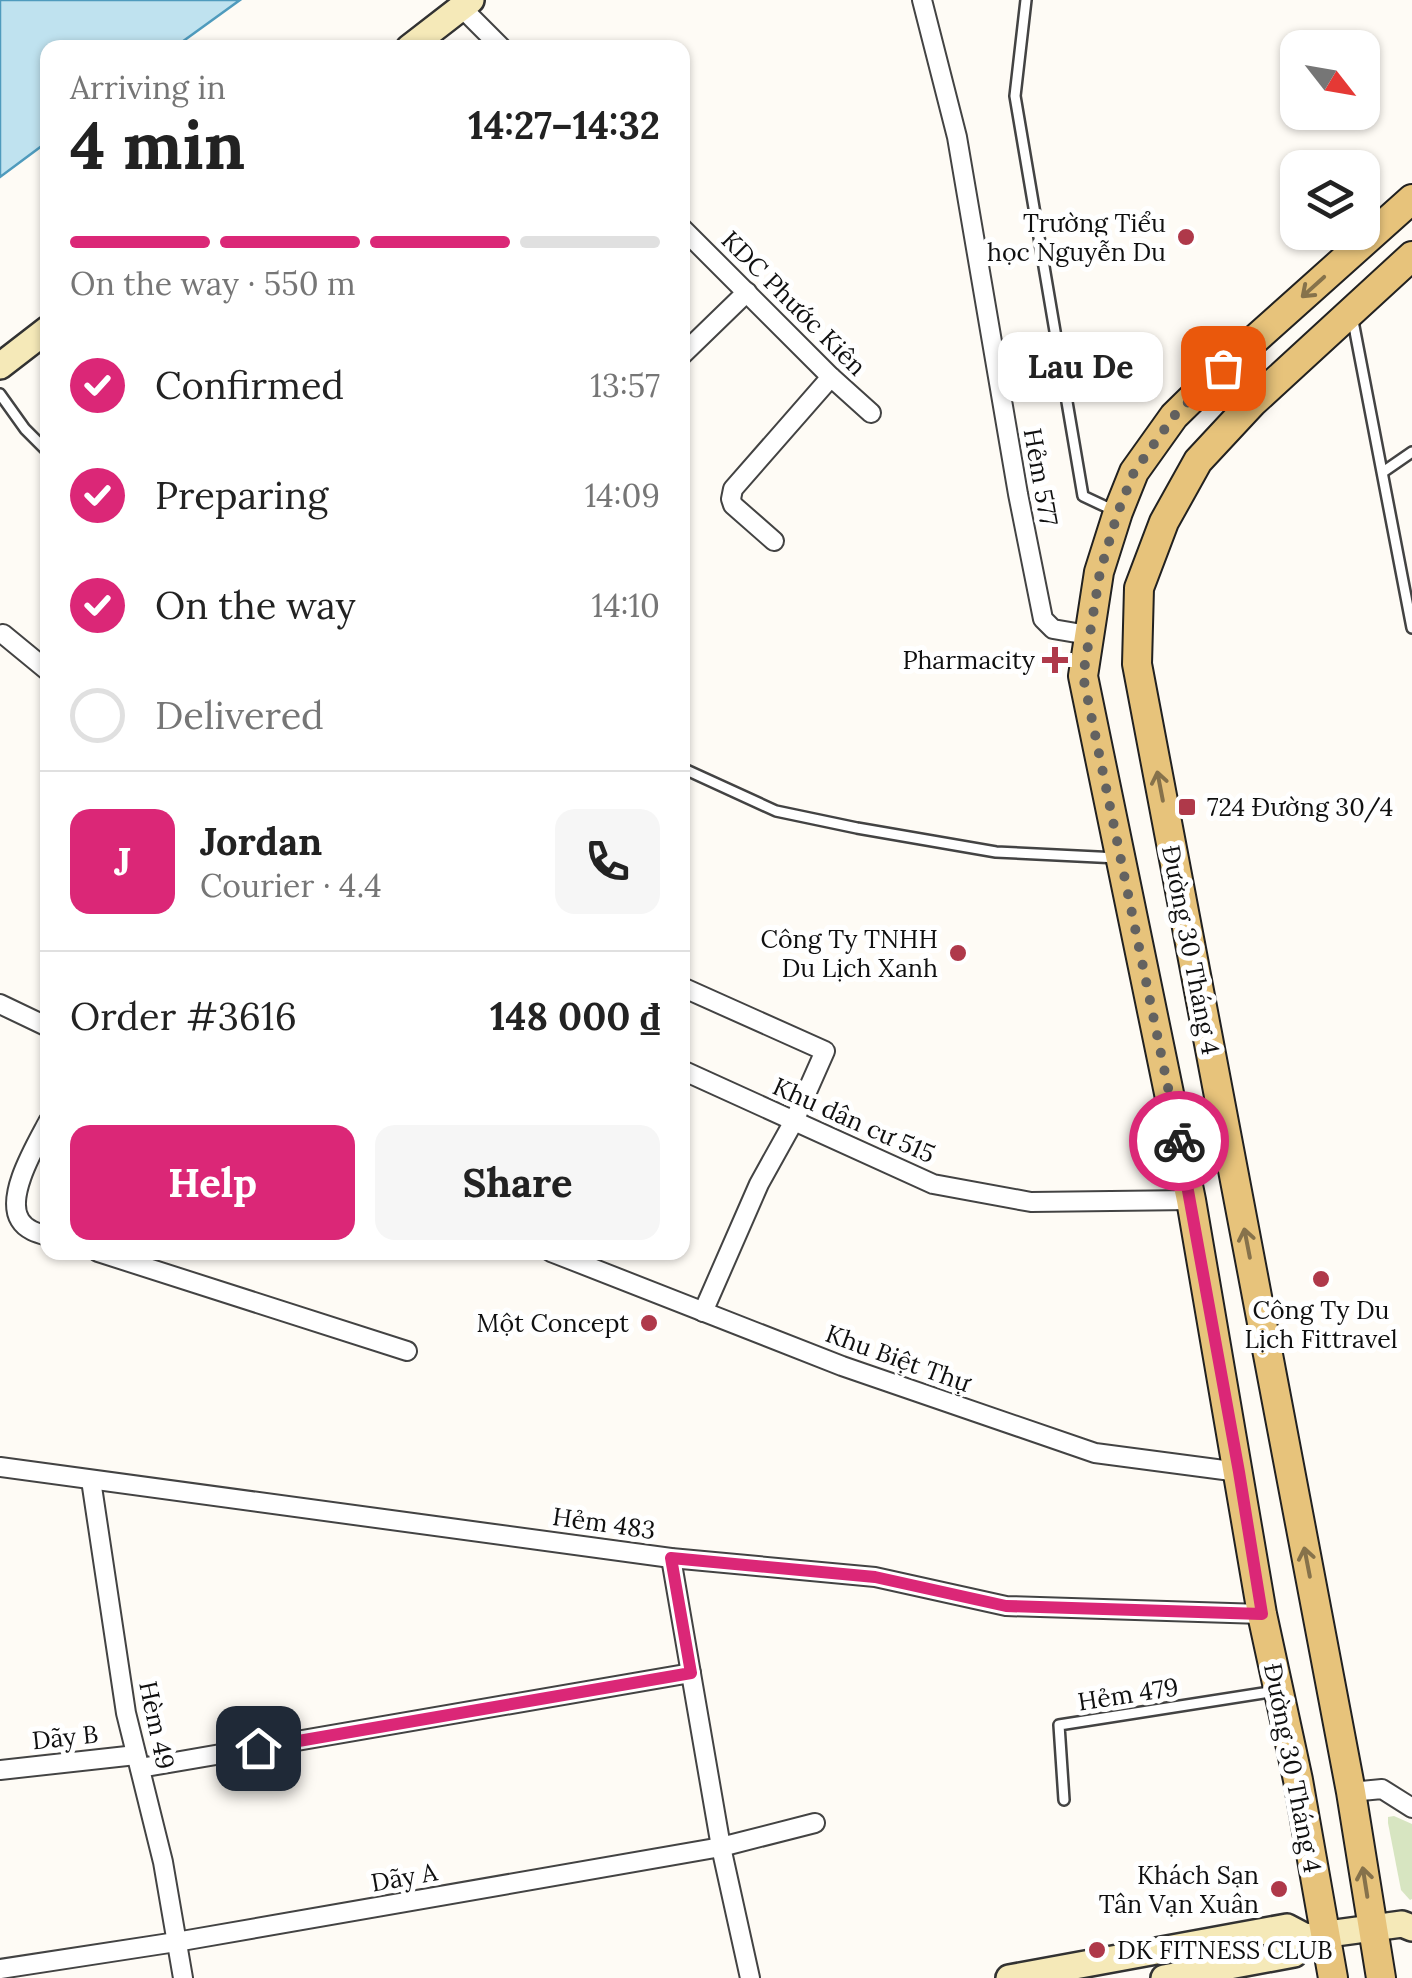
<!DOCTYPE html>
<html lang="en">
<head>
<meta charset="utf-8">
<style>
	:root { --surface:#fff; --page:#f6f6f6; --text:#222; --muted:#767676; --line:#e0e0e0; --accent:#db2777 }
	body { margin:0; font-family:Lora,serif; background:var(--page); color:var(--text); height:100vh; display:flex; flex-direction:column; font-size:38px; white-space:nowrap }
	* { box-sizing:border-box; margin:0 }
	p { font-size:32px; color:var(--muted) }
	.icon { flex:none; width:55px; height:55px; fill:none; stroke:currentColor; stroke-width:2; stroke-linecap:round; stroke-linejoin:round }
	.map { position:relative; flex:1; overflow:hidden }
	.details { position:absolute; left:40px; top:40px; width:650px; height:1220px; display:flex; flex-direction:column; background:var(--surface); border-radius:20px; box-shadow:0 2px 8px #0004 }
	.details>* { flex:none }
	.needle { width:65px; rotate:121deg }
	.tools { position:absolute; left:1280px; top:30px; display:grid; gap:20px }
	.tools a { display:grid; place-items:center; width:100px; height:100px; border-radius:20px; background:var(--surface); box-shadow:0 2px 8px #0004; font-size:50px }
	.pin { position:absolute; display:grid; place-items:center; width:85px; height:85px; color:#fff; margin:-42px; border-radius:20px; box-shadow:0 5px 15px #0006 }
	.courier { position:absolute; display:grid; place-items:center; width:100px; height:100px; margin:-50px; border:8px solid #db2777; border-radius:50%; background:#fff; color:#222; box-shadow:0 2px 12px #0007 }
	.bubble { position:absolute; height:70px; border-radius:20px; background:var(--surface); box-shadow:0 2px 8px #0004; font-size:32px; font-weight:800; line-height:70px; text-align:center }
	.overview em { font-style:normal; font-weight:800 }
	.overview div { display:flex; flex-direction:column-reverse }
	.overview { display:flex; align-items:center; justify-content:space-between; height:170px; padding:0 30px }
	h1 { font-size:65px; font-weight:800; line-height:75px }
	.bar { display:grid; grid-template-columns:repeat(4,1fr); gap:15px 10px; align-content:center; height:120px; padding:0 30px }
	.bar i { height:12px; border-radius:8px; background:var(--line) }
	.bar .current { background:var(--accent) }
	.bar p { grid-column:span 4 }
	.line { display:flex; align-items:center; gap:25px; padding:0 30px; border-top:2px solid var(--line) }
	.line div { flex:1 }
	.round { display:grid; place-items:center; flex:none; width:105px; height:105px; border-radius:20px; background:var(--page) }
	ol { padding:0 30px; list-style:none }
	li { display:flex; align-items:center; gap:30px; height:110px }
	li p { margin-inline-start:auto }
	li .icon { padding:10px; border-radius:50%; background:var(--accent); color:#fff; stroke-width:4 }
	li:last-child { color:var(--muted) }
	li i { width:55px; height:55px; border:5px solid var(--line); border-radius:50% }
	.primary-button { display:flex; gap:20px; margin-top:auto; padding:20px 30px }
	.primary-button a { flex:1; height:115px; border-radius:20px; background:var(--accent); color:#fff; font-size:40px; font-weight:800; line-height:115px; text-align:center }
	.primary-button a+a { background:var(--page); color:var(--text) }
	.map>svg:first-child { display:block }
</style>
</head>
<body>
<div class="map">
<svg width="1412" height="1978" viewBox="0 0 1412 1978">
	<rect width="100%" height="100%" fill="#fefbf5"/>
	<polygon fill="#d7e5c1" points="1394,1816 1412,1824 1412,1899 1410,1900 1401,1890 1388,1823 1388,1817"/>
	<polygon fill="#bfe2ef" stroke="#4f9bbd" stroke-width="2.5" points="0,0 240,0 175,47 48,48 47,142 0,177"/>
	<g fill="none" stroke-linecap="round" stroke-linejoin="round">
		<defs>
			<g id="lane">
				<polyline points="1026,0 1015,96 1083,496 1115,511"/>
				<polyline points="1353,321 1412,628"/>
				<polyline points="0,394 25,429 48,452"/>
				<polyline points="1383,472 1412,452"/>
				<polyline points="682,768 776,811 857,828 996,852 1118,858"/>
				<polyline points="1064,1800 1059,1725 1276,1691"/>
			</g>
			<g id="street">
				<polyline points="922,0 957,137 1018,494 1043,619 1053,629 1088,635"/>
				<polyline points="461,7 502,48"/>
				<polyline points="682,228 831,377 871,413"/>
				<polyline points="682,355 747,292"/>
				<polyline points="774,541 733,505 731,499 733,489 831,377"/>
				<polyline points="3,634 48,671"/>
				<polyline points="682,987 825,1051 794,1121 759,1184 703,1312"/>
				<polyline points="0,1004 48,1027"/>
				<polyline points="682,1070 933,1184 1031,1202 1191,1200"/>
				<path d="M 48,1122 C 36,1145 5,1196 20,1220 C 26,1230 37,1233 48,1236"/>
				<polyline points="98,1252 407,1351"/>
				<polyline points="551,1252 842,1366 1095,1453 1239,1472"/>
				<polyline points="0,1467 671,1558 875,1577 1006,1606 1262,1614"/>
				<polyline points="91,1480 126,1713 163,1862 183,1978"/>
				<polyline points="671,1558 721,1847 750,1978"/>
				<polyline points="140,1768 691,1673"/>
				<polyline points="0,1770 136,1755"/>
				<polyline points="1351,1792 1382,1789 1412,1808"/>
				<polyline points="0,1969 176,1942 721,1847 815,1823"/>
			</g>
			<g id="secondary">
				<polyline points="409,48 471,0"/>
				<polyline points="0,366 48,329"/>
				<polyline points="1009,1978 1287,1927 1306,1937 1402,1924 1412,1928"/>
				<polyline points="1164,1978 1294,1954 1306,1937"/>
			</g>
			<g id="primary">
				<polyline points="1333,1978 1298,1780 1262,1614 1191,1200 1083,676 1099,572 1118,512 1134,472 1174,416 1223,368 1412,199"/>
				<polyline points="1381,1978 1351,1792 1137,664 1139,588 1164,522 1198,461 1252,403 1412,256"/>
			</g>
		</defs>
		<use href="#lane" stroke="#434343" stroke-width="14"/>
		<use href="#street" stroke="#434343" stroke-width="22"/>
		<use href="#secondary" stroke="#323232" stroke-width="30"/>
		<use href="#primary" stroke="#212121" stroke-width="32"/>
		<use href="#lane" stroke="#fff" stroke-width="9"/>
		<use href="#street" stroke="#fff" stroke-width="18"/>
		<use href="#secondary" stroke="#f5e9b8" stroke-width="25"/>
		<use href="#primary" stroke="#e7c37b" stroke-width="28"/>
	</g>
	<defs><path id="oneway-shaft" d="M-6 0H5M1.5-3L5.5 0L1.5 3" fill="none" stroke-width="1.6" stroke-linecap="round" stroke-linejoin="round" transform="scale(2.5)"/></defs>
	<g stroke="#86724b">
		<use href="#oneway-shaft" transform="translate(1313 287) rotate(138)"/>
		<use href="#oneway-shaft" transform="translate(1160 786) rotate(-101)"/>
		<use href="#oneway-shaft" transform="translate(1247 1243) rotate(-101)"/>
		<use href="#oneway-shaft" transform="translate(1307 1562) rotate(-101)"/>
		<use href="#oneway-shaft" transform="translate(1365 1882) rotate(-99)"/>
	</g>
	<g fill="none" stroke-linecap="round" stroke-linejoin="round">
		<polyline stroke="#636260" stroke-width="10" stroke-dasharray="0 18" points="1179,1141 1083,676 1100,572 1118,512 1134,472 1174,416 1223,368"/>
		<polyline stroke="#db2777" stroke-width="12" points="258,1748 691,1673 671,1558 875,1577 1006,1606 1262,1614 1239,1472 1179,1141"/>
	</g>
	<g fill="#af394a" stroke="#fff" stroke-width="4">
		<circle cx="1186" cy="237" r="10"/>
		<path d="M1050 645h10v10h10v10h-10v10h-10v-10h-10v-10h10z"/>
		<rect x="1177" y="797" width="20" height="20" rx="5"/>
		<circle cx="958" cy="953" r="10"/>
		<circle cx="1321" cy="1279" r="10"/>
		<circle cx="649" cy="1323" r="10"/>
		<circle cx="1279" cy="1889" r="10"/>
		<circle cx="1097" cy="1950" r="10"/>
	</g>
	<g text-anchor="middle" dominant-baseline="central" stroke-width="10" stroke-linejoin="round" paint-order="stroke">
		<g font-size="25" fill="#101010" stroke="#fff" text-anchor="end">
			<text x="1166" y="223">Trường Tiểu<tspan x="1166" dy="29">học Nguyễn Du</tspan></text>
			<text x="1035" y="660">Pharmacity</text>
			<text x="1207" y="807" text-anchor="start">724 Đường 30/4</text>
			<text x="938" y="939">Công Ty TNHH<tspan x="938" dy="29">Du Lịch Xanh</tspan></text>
			<text x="1321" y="1310" text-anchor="middle">Công Ty Du<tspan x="1321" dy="29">Lịch Fittravel</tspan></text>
			<text x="629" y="1323">Một Concept</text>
			<text x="1259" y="1875">Khách Sạn<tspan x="1259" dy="29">Tân Vạn Xuân</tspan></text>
			<text x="1117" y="1950" text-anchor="start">DK FITNESS CLUB</text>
		</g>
		<g font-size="25" fill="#101010" stroke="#fff">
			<text transform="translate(794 303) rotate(45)">KDC Phước Kiên</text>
			<text transform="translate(1041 477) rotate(80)">Hẻm 577</text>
			<text transform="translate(1191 950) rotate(79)">Đường 30 Tháng 4</text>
			<text transform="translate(854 1120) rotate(24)">Khu dân cư 515</text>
			<text transform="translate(898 1358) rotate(20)">Khu Biệt Thự</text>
			<text transform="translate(604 1523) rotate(8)">Hẻm 483</text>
			<text transform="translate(1128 1694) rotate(-9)">Hẻm 479</text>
			<text transform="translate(157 1725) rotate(78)">Hèm 49</text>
			<text transform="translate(65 1737) rotate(-6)">Dãy B</text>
			<text transform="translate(1293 1768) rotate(79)">Đường 30 Tháng 4</text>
			<text transform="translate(404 1877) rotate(-10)">Dãy A</text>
		</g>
	</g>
</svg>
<div class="tools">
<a><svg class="needle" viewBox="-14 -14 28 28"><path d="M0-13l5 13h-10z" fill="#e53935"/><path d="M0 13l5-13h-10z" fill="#767676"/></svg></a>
<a><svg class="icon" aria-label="layers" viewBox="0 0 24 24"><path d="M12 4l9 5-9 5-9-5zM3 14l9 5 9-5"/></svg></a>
</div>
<div class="pin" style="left:1223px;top:368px;background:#ea580c"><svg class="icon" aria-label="bag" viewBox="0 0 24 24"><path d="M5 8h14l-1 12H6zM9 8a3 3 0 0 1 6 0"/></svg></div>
<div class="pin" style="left:258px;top:1748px;background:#1f2937"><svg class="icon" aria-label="home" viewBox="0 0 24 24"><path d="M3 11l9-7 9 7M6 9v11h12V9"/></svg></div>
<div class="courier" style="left:1179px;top:1141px"><svg class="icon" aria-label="bike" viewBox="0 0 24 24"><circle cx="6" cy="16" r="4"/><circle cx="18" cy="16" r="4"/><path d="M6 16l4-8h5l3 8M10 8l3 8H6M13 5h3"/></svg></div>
<div class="bubble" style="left:998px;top:332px;width:165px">Lau De</div>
<section class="details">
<div class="overview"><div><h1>4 min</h1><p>Arriving in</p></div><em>14:27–14:32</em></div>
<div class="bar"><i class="current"></i><i class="current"></i><i class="current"></i><i></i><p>On the way · 550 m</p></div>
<ol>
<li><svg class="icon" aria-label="check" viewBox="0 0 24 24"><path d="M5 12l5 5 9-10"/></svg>Confirmed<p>13:57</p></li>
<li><svg class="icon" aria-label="check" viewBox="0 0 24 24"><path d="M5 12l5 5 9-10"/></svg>Preparing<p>14:09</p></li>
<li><svg class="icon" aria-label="check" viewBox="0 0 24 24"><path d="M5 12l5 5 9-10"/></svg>On the way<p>14:10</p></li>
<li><i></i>Delivered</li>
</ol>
<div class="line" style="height:180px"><b class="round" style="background:var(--accent);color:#fff">J</b><div><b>Jordan</b><p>Courier · 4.4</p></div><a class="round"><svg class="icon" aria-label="phone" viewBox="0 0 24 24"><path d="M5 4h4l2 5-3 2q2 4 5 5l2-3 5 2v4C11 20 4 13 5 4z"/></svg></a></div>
<div class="line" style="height:130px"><div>Order #3616</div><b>148 000 ₫</b></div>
<div class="primary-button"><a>Help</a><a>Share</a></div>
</section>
</div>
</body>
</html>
